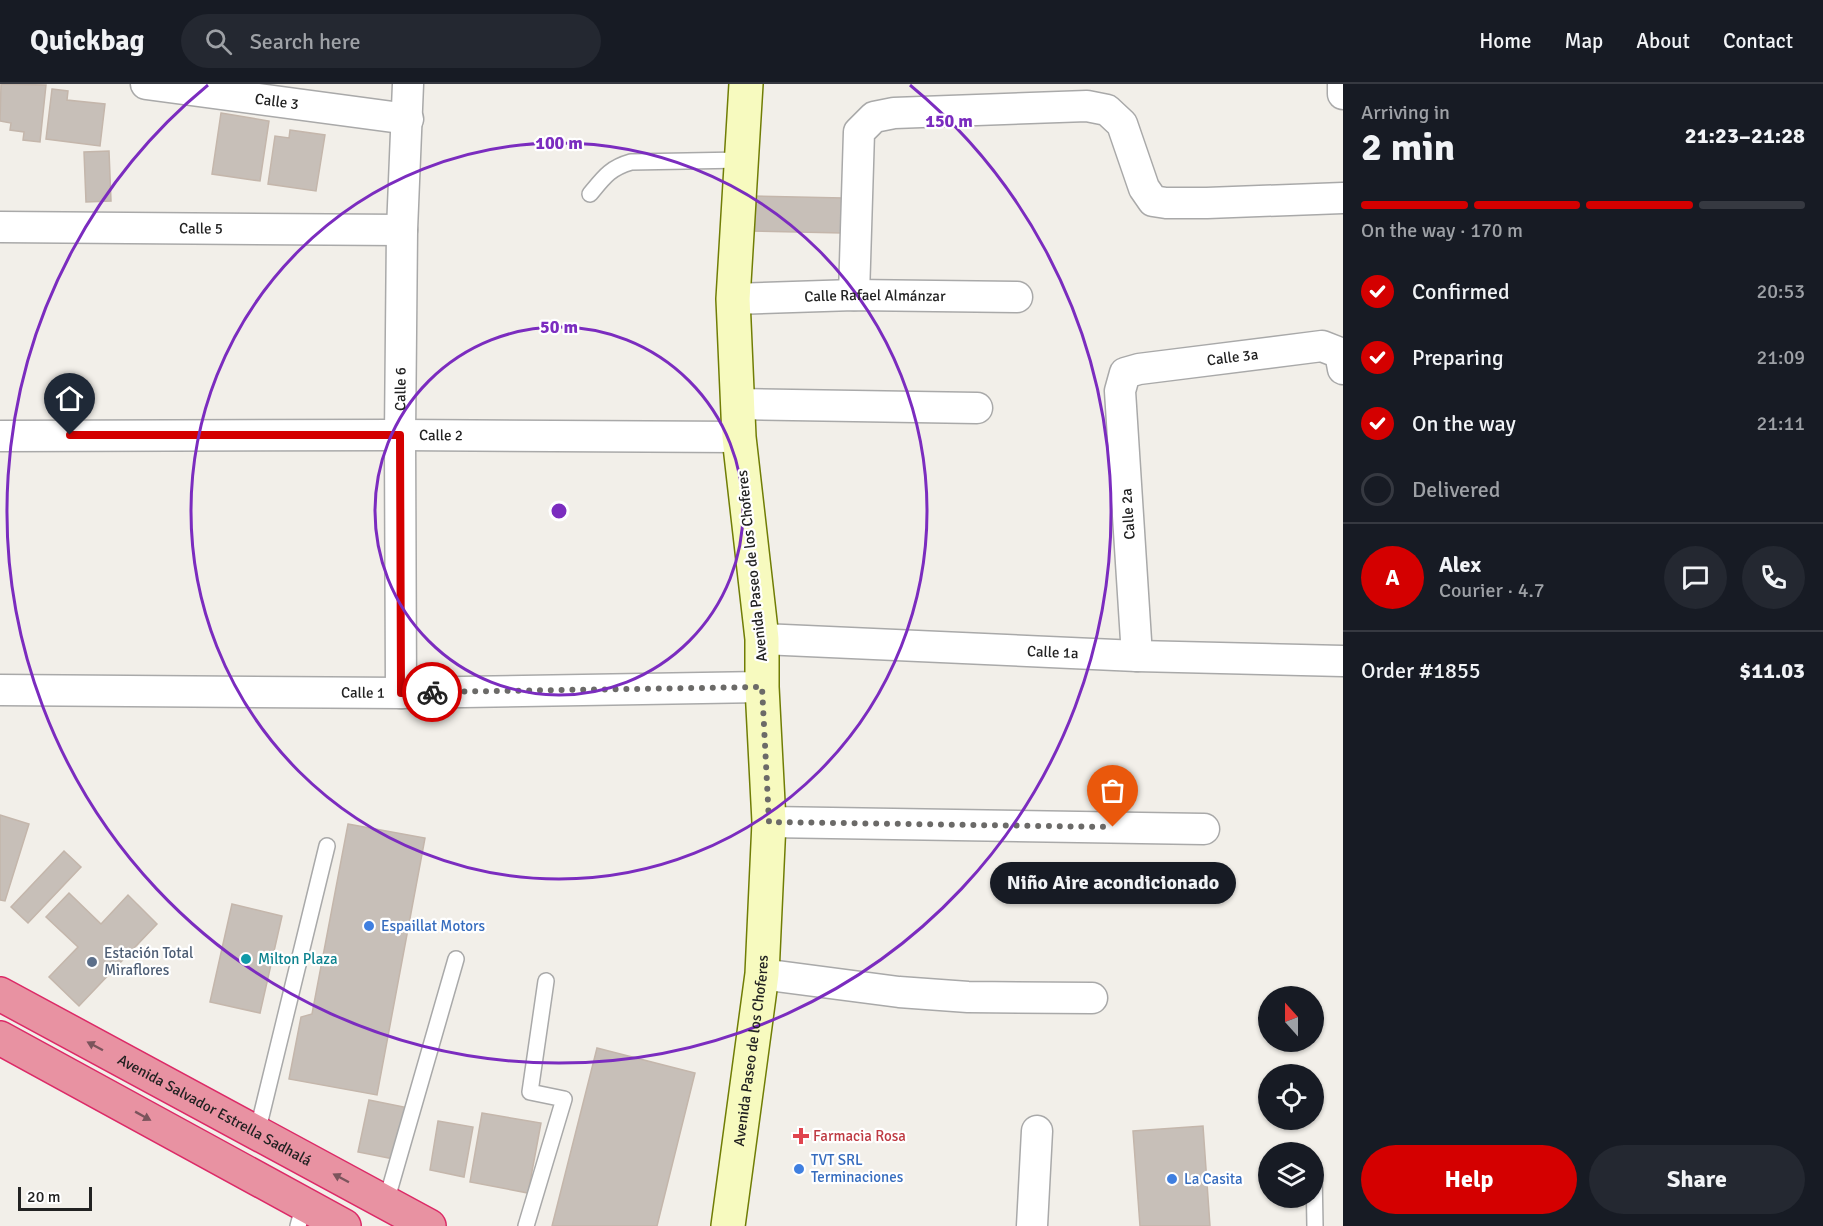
<!DOCTYPE html>
<html lang="en">
<head>
<meta charset="utf-8">
<style>
	:root { --surface:#171b24; --page:#242831; --text:#f1f3f6; --muted:#9ea1a6; --line:#363941; --accent:#d40000 }
	body { margin:0; font-family:Signika,sans-serif; background:var(--page); color:var(--text); height:100vh; display:flex; flex-direction:column; font-size:22px; white-space:nowrap }
	* { box-sizing:border-box; margin:0 }
	p { font-size:20px; color:var(--muted) }
	.icon { flex:none; width:33px; height:33px; fill:none; stroke:currentColor; stroke-width:2; stroke-linecap:round; stroke-linejoin:round }
	.map { position:relative; flex:1; overflow:hidden }
	.panel { display:flex; flex-direction:column; background:var(--surface); width:480px }
	.panel>* { flex:none }
	.needle { width:39px; rotate:339deg }
	.tools { position:absolute; left:1258px; top:902px; display:grid; gap:12px }
	.tools a { display:grid; place-items:center; width:66px; height:66px; border-radius:50%; background:var(--surface); box-shadow:0 2px 4px #0004; font-size:30px }
	.scale { position:absolute; left:18px; bottom:15px; width:74px; box-sizing:border-box; padding-left:6px; border:3px solid #222; border-top:0; font-size:16px; line-height:21px; white-space:nowrap; color:#222; -webkit-text-stroke:4px #fff; paint-order:stroke }
	.pin { position:absolute; display:grid; place-items:center; width:51px; height:51px; color:#fff; margin:-62px -26px; border-radius:50% 50% 50% 0; rotate:-45deg; box-shadow:0 0 6px #0007 }
	.pin .icon { rotate:45deg }
	.courier { position:absolute; display:grid; place-items:center; width:60px; height:60px; margin:-30px; border:4px solid #d40000; border-radius:50%; background:#fff; color:#222; box-shadow:0 2px 8px #0007 }
	.bubble { position:absolute; height:42px; border-radius:21px; background:var(--surface); box-shadow:0 2px 4px #0004; font-size:20px; font-weight:700; line-height:42px; text-align:center }
	.summary em { font-style:normal; font-weight:700 }
	.summary div { display:flex; flex-direction:column-reverse }
	.summary { display:flex; align-items:center; justify-content:space-between; height:102px; padding:0 18px }
	h1 { font-size:39px; font-weight:700; line-height:45px }
	.bar { display:grid; grid-template-columns:repeat(4,1fr); gap:9px 6px; align-content:center; height:72px; padding:0 18px }
	.bar i { height:8px; border-radius:4px; background:var(--line) }
	.bar .current { background:var(--accent) }
	.bar p { grid-column:span 4 }
	.line { display:flex; align-items:center; gap:15px; padding:0 18px; border-top:2px solid var(--line) }
	.line div { flex:1 }
	.round { display:grid; place-items:center; flex:none; width:63px; height:63px; border-radius:32px; background:var(--page) }
	ol { padding:0 18px; list-style:none }
	li { display:flex; align-items:center; gap:18px; height:66px }
	li p { margin-inline-start:auto }
	li .icon { padding:6px; border-radius:50%; background:var(--accent); color:#fff; stroke-width:4 }
	li:last-child { color:var(--muted) }
	li i { width:33px; height:33px; border:3px solid var(--line); border-radius:50% }
	.button { display:flex; gap:12px; margin-top:auto; padding:12px 18px }
	.button a { flex:1; height:69px; border-radius:36px; background:var(--accent); color:#fff; font-size:24px; font-weight:700; line-height:69px; text-align:center }
	.button a+a { background:var(--page); color:var(--text) }
	header { display:flex; align-items:center; gap:36px; box-sizing:border-box; height:84px; padding:0 30px; background:var(--surface); border-bottom:2px solid var(--line) }
	header strong { font-size:28px }
	nav { display:flex; gap:33px; margin-inline-start:auto; font-size:21px }
	.search { width:420px; height:54px; background:var(--page); display:flex; align-items:center; gap:15px; box-sizing:border-box; padding:0 21px; border-radius:33px; color:var(--muted); font-size:22px }
	main { display:flex; flex:1; min-height:0 }
	.map>svg:first-child { display:block }
</style>
</head>
<body>
<header>
<strong>Quickbag</strong>
<div class="search"><svg class="icon" aria-label="search" viewBox="0 0 24 24"><circle cx="10" cy="10" r="6"/><path d="M15 15l6 6"/></svg>Search here</div>
<nav><a>Home</a><a>Map</a><a>About</a><a>Contact</a></nav>
</header>
<main>
<div class="map">
<svg width="1343" height="1142" viewBox="0 0 1343 1142">
	<rect width="100%" height="100%" fill="#f2efe9"/>
	<g fill="#c7bfb8" stroke="#c4b6ab" stroke-width="1.5">
		<polygon points="1,0 46,1 40,58 23,56 24,48 10,46 11,39 0,37"/>
		<polygon points="52,5 68,7 67,16 105,20 100,62 46,55"/>
		<polygon points="221,29 269,37 260,97 212,90"/>
		<polygon points="290,46 325,51 316,107 268,100 275,52 289,54"/>
		<polygon points="109,67 111,117 86,118 84,68"/>
		<polygon points="752,112 843,114 842,149 751,147"/>
		<polygon points="0,731 29,740 5,817 0,816"/>
		<polygon points="348,740 425,754 377,1011 289,995 301,933 312,930"/>
		<polygon points="64,767 81,783 28,839 11,823"/>
		<polygon points="69,809 101,840 128,811 157,840 79,922 49,893 78,863 46,833"/>
		<polygon points="232,820 282,832 260,929 210,918"/>
		<polygon points="597,964 695,989 657,1142 552,1142"/>
		<polygon points="369,1016 409,1024 399,1076 358,1068"/>
		<polygon points="482,1029 541,1039 528,1109 470,1098"/>
		<polygon points="438,1037 473,1043 464,1093 430,1086"/>
		<polygon points="1203,1042 1210,1142 1140,1142 1133,1047"/>
	</g>
	<g fill="none" stroke-linecap="round" stroke-linejoin="round">
		<defs>
			<g id="lane">
				<path d="M 590,110 C 604,93 610,84 631,78 L 742,76"/>
				<polyline points="257,1049 327,762"/>
				<polyline points="1314,1088 1315,1142"/>
				<polyline points="386,1118 456,875"/>
				<polyline points="298,1142 304,1120"/>
				<polyline points="526,1142 564,1015 530,1008 546,897"/>
			</g>
			<g id="street">
				<path id="s1" d="M 146,0 L 408,35"/>
				<polyline points="1343,0 1343,10"/>
				<path id="s2" d="M 0,143 L 402,146"/>
				<polyline points="854,211 859,48 874,33 894,29 1087,22 1107,26 1122,40 1144,104 1153,117 1166,119 1207,119 1343,114"/>
				<path id="s3" d="M 733,215 L 854,211 L 1017,213"/>
				<polyline points="738,320 977,324"/>
				<path id="s4" d="M 0,352 L 400,351 L 739,353"/>
				<path id="s5" d="M 762,555 L 1137,572 L 1343,577"/>
				<path id="s6" d="M 1137,572 L 1120,307 L 1125,289 L 1139,285 L 1322,262 L 1340,269 L 1343,285"/>
				<path id="s7" d="M 0,606 L 401,609 L 762,603"/>
				<path id="s8" d="M 401,609 L 400,351 L 402,146 L 408,0"/>
				<polyline points="769,738 1204,745"/>
				<polyline points="762,890 899,908 968,913 1092,914"/>
				<polyline points="1032,1142 1037,1047"/>
			</g>
			<g id="secondary">
				<path id="s9" d="M 728,1142 L 762,890 L 769,738 L 762,603 L 762,555 L 739,353 L 733,215 L 746,0"/>
			</g>
			<g id="highway">
				<path id="s10" d="M 0,910 L 429,1142"/>
				<polyline points="0,954 344,1142"/>
			</g>
		</defs>
		<use href="#lane" stroke="#a9a9a9" stroke-width="18"/>
		<use href="#street" stroke="#a9a9a9" stroke-width="33"/>
		<use href="#secondary" stroke="#707d05" stroke-width="36"/>
		<use href="#highway" stroke="#dc2a67" stroke-width="36"/>
		<use href="#lane" stroke="#fff" stroke-width="15"/>
		<use href="#street" stroke="#fff" stroke-width="30"/>
		<use href="#secondary" stroke="#f7fabf" stroke-width="33"/>
		<use href="#highway" stroke="#e892a2" stroke-width="33"/>
	</g>
	<defs><path id="oneway-solid" d="M-6-.8H1V-3.2L6.5 0L1 3.2V.8H-6Z" transform="scale(1.5)"/></defs>
	<g fill="#7b545c">
		<use href="#oneway-solid" transform="translate(95 962) rotate(-152)"/>
		<use href="#oneway-solid" transform="translate(143 1032) rotate(29)"/>
		<use href="#oneway-solid" transform="translate(341 1094) rotate(-152)"/>
	</g>
	<g fill="none" stroke-linecap="round" stroke-linejoin="round">
		<polyline stroke="#6b6a68" stroke-width="6" stroke-dasharray="0 10.8" points="432,608 762,603 769,738 1113,743"/>
		<polyline stroke="#d40000" stroke-width="8" points="70,351 400,351 401,609 432,608"/>
	</g>
	<g fill="none" stroke="#7b2cbf" stroke-width="3">
		<circle cx="559" cy="427" r="184"/>
		<circle cx="559" cy="427" r="368"/>
		<path d="M910 1A552 552 0 1 1 208 1"/>
	</g>
	<g fill="#3f7fe0" stroke="#fff" stroke-width="2">
		<circle cx="369" cy="842" r="6"/>
		<circle cx="799" cy="1085" r="6"/>
		<circle cx="1172" cy="1095" r="6"/>
	</g>
	<circle fill="#0f9aa8" stroke="#fff" stroke-width="2" cx="246" cy="875" r="6"/>
	<circle fill="#5c6f8a" stroke="#fff" stroke-width="2" cx="92" cy="878" r="6"/>
	<path fill="#e0444e" stroke="#fff" stroke-width="2" d="M798 1043h6v6h6v6h-6v6h-6v-6h-6v-6h6z"/>
	<g text-anchor="middle" dominant-baseline="central" stroke-width="4.5" stroke-linejoin="round" paint-order="stroke">
		<g font-size="15" fill="#222" stroke="#fff">
			<text stroke="none"><textPath href="#s1" startOffset="132">Calle 3</textPath></text>
			<text stroke="none"><textPath href="#s2" startOffset="201">Calle 5</textPath></text>
			<text stroke="none"><textPath href="#s3" startOffset="142">Calle Rafael Almánzar</textPath></text>
			<text stroke="none"><textPath href="#s6" startOffset="393">Calle 3a</textPath></text>
			<text stroke="none"><textPath href="#s8" startOffset="304">Calle 6</textPath></text>
			<text stroke="none"><textPath href="#s4" startOffset="441">Calle 2</textPath></text>
			<text transform="translate(1128 430) rotate(-94)">Calle 2a</text>
			<text transform="translate(752 482) rotate(-96)">Avenida Paseo de los Choferes</text>
			<text stroke="none"><textPath href="#s5" startOffset="291">Calle 1a</textPath></text>
			<text stroke="none"><textPath href="#s7" startOffset="363">Calle 1</textPath></text>
			<text stroke="none"><textPath href="#s9" startOffset="177">Avenida Paseo de los Choferes</textPath></text>
			<text stroke="none"><textPath href="#s10" startOffset="244">Avenida Salvador Estrella Sadhalá</textPath></text>
		</g>
		<g font-size="15" fill="#366cbe" stroke="#fff" text-anchor="start">
			<text x="381" y="842">Espaillat Motors</text>
			<text x="811" y="1076">TVT SRL<tspan x="811" dy="17">Terminaciones</tspan></text>
			<text x="1184" y="1095">La Casita</text>
		</g>
		<g font-size="15" fill="#4e5e75" stroke="#fff" text-anchor="start">
			<text x="104" y="869">Estación Total<tspan x="104" dy="17">Miraflores</tspan></text>
		</g>
		<g font-size="15" fill="#0d838f" stroke="#fff" text-anchor="start">
			<text x="258" y="875">Milton Plaza</text>
		</g>
		<g font-size="15" fill="#be3a42" stroke="#fff" text-anchor="start">
			<text x="813" y="1052">Farmacia Rosa</text>
		</g>
	</g>
	<circle cx="559" cy="427" r="9" fill="#7b2cbf" stroke="#fff" stroke-width="3"/>
	<g font-size="18" text-anchor="middle" font-weight="bold" fill="#7b2cbf" stroke="#fff" stroke-width="4.5" stroke-linejoin="round" paint-order="stroke">
		<text x="949" y="43">150 m</text>
		<text x="559" y="65">100 m</text>
		<text x="559" y="249">50 m</text>
	</g>
</svg>
<div class="tools">
<a><svg class="needle" viewBox="-14 -14 28 28"><path d="M0-13l5 13h-10z" fill="#e53935"/><path d="M0 13l5-13h-10z" fill="#9ea1a6"/></svg></a>
<a><svg class="icon" aria-label="locate" viewBox="0 0 24 24"><circle cx="12" cy="12" r="6"/><path d="M12 2v4M12 18v4M2 12h4M18 12h4"/></svg></a>
<a><svg class="icon" aria-label="layers" viewBox="0 0 24 24"><path d="M12 4l9 5-9 5-9-5zM3 14l9 5 9-5"/></svg></a>
</div>
<div class="scale">20 m</div>
<div class="pin" style="left:1113px;top:743px;background:#ea580c"><svg class="icon" aria-label="bag" viewBox="0 0 24 24"><path d="M5 8h14l-1 12H6zM9 8a3 3 0 0 1 6 0"/></svg></div>
<div class="pin" style="left:70px;top:351px;background:#1f2937"><svg class="icon" aria-label="home" viewBox="0 0 24 24"><path d="M3 11l9-7 9 7M6 9v11h12V9"/></svg></div>
<div class="courier" style="left:432px;top:608px"><svg class="icon" aria-label="bike" viewBox="0 0 24 24"><circle cx="6" cy="16" r="4"/><circle cx="18" cy="16" r="4"/><path d="M6 16l4-8h5l3 8M10 8l3 8H6M13 5h3"/></svg></div>
<div class="bubble" style="left:990px;top:778px;width:246px">Niño Aire acondicionado</div>
</div>
<section class="panel">
<div class="summary"><div><h1>2 min</h1><p>Arriving in</p></div><em>21:23–21:28</em></div>
<div class="bar"><i class="current"></i><i class="current"></i><i class="current"></i><i></i><p>On the way · 170 m</p></div>
<ol>
<li><svg class="icon" aria-label="check" viewBox="0 0 24 24"><path d="M5 12l5 5 9-10"/></svg>Confirmed<p>20:53</p></li>
<li><svg class="icon" aria-label="check" viewBox="0 0 24 24"><path d="M5 12l5 5 9-10"/></svg>Preparing<p>21:09</p></li>
<li><svg class="icon" aria-label="check" viewBox="0 0 24 24"><path d="M5 12l5 5 9-10"/></svg>On the way<p>21:11</p></li>
<li><i></i>Delivered</li>
</ol>
<div class="line" style="height:108px"><b class="round" style="background:var(--accent);color:#fff">A</b><div><b>Alex</b><p>Courier · 4.7</p></div><a class="round"><svg class="icon" aria-label="chat" viewBox="0 0 24 24"><path d="M4 5h16v11H9l-5 4z"/></svg></a><a class="round"><svg class="icon" aria-label="phone" viewBox="0 0 24 24"><path d="M5 4h4l2 5-3 2q2 4 5 5l2-3 5 2v4C11 20 4 13 5 4z"/></svg></a></div>
<div class="line" style="height:78px"><div>Order #1855</div><b>$11.03</b></div>
<div class="button"><a>Help</a><a>Share</a></div>
</section>
</main>
</body>
</html>
